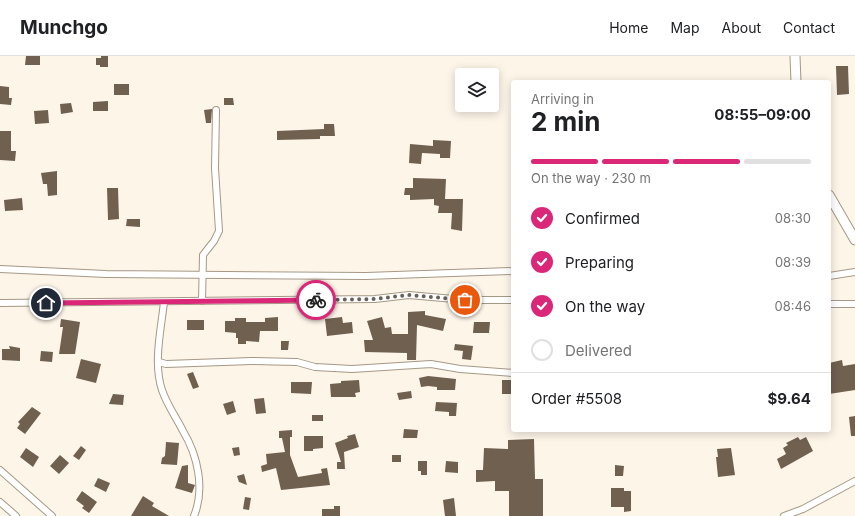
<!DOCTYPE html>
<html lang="en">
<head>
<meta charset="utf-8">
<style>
	:root { --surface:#fff; --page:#f6f6f6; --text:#202124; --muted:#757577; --line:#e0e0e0; --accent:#db2777 }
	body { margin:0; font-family:Inter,sans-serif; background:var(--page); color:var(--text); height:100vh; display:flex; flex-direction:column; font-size:15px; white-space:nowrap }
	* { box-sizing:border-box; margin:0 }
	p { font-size:13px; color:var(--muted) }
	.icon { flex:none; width:22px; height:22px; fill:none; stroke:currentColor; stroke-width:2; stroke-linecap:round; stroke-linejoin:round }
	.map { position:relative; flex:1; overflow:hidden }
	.side { position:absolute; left:511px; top:24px; width:320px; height:352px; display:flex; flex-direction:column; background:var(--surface); border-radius:4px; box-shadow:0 2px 10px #0003 }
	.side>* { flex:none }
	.fabs { position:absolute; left:455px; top:12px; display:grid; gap:8px }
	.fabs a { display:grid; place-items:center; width:44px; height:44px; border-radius:4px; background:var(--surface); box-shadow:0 2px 10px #0003; font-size:20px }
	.pin { position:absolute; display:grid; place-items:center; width:34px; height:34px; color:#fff; margin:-17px; border:2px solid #fff; border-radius:50%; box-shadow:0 1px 4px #0007 }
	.courier { position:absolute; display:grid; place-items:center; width:40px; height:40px; margin:-20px; border:3px solid #db2777; border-radius:50%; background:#fff; color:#222; box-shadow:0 1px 5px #0007 }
	.summary em { font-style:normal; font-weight:700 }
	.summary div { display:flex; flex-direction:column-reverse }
	.summary { display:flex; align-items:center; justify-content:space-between; height:68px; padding:0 20px }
	h1 { font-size:26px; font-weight:700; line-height:30px }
	.bar { display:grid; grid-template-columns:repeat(4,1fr); gap:6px 4px; align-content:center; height:48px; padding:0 20px }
	.bar i { height:5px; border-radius:3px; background:var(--line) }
	.bar .selected { background:var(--accent) }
	.bar p { grid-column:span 4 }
	.line { display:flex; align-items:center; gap:10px; padding:0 20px; border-top:1px solid var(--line) }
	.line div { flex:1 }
	ol { padding:0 20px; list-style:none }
	li { display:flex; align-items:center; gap:12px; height:44px }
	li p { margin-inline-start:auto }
	li .icon { padding:4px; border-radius:50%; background:var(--accent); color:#fff; stroke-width:4 }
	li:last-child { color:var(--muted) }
	li i { width:22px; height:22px; border:2px solid var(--line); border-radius:50% }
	header { display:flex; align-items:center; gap:24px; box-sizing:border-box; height:56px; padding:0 20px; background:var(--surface); border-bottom:1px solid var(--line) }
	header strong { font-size:19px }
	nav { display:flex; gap:22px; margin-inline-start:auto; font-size:14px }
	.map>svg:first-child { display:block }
</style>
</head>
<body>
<header>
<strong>Munchgo</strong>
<nav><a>Home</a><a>Map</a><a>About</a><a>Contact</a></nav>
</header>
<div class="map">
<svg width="855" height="460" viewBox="0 0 855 460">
	<rect width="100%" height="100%" fill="#fef5e9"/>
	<g fill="#6f6050">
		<polygon points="26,0 40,0 40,9 25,9"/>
		<polygon points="101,0 108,0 108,11 100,11 100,9 96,9 96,2 101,2"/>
		<polygon points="836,10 848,10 849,38 837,39"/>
		<rect x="114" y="28" width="15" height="11"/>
		<polygon points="0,30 9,31 9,42 12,42 11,49 0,48"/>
		<polygon points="224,42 233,42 234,49 224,49"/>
		<polygon points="108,45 108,55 93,55 93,46"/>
		<polygon points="71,47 73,56 61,58 60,48"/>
		<polygon points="212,53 211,67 206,67 204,54"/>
		<polygon points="48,54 49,67 35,68 34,55"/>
		<polygon points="324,68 334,68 335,80 320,80 320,83 277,84 277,75 324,73"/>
		<polygon points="0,75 11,75 11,95 16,95 15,105 0,104"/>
		<polygon points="433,84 451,85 450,102 440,102 440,98 422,97 421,108 409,107 410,88 433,90"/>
		<polygon points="57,115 57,139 48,140 47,128 43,128 41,117"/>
		<polygon points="413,122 446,123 445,143 463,143 462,175 451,173 452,157 438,157 439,150 434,149 434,143 410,144 410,139 404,139 405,132 413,132"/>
		<polygon points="107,132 118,132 119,163 108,164"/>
		<polygon points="22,142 23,154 5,155 4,144"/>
		<polygon points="127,163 140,163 140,171 126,170"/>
		<polygon points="425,255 425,259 446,263 443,275 417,269 416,304 407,304 407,297 365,296 364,284 373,284 367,265 382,261 385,272 391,271 392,278 408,278 408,256"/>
		<polygon points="278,261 278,275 260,275 259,286 246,285 246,288 238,288 238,282 236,282 236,277 225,276 225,265 235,265 235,262 246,262 246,266 265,266 265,262"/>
		<polygon points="342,261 343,267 352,266 353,277 327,280 325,263"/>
		<polygon points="61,263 80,266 75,298 59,298 63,271 60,271"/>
		<rect x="187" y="264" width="17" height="10"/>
		<polygon points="474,266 490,266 489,277 473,277"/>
		<polygon points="281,285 289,285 288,294 281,294"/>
		<polygon points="455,288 473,290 471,304 462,303 463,295 454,294"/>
		<polygon points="9,290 20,292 20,305 2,304 2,293 10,293"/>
		<polygon points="41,295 53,296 52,306 40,305"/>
		<polygon points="81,303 101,308 96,327 76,322"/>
		<polygon points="842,304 843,310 855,308 855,334 829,338 829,307"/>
		<polygon points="193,316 199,331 193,333 187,318"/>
		<polygon points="428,320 456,323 455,334 437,334 437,331 428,330 421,331 419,322"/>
		<polygon points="359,324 360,336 355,337 356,341 331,341 330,328 341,327 341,325"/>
		<rect x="502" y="324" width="11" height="14"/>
		<polygon points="291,326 312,326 311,338 291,337"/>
		<polygon points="411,335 412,342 399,344 397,337"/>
		<polygon points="113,338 124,339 123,349 109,348"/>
		<polygon points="264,342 266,357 256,358 254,343"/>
		<polygon points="233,345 236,356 227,359 223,348"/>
		<polygon points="436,346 457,347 456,360 449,360 449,356 435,355"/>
		<polygon points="32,351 41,357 25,378 17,372 20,368 18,366"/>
		<rect x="312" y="359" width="11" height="6"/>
		<polygon points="855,360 855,380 851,380 849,361"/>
		<polygon points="404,373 418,374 417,382 403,382"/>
		<polygon points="292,374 292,381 290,381 290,399 298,421 322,417 321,413 327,412 330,429 281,434 276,412 262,416 261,410 267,408 266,398 285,396 282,382 279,382 279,375"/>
		<polygon points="355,378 359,391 344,396 345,413 337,413 337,406 341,406 335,387 348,382 347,380"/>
		<polygon points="304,380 323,380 323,392 313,393 313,395 304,395"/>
		<polygon points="798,381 800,384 806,381 813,395 781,413 777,403 786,398 783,392 788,389 786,387"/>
		<polygon points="534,383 535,423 543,423 543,460 509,460 509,435 495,435 495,425 476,426 476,414 483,414 484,392 508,393 508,384"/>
		<polygon points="166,386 179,387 177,409 161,408 162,402 165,400"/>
		<polygon points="81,390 86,394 79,404 73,400"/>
		<polygon points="239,391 240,399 234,400 232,392"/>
		<polygon points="26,392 39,401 33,411 20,401"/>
		<polygon points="731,392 735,419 718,421 716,401 718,401 717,393"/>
		<polygon points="60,399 69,407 59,418 50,410"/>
		<rect x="392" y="399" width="9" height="7"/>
		<polygon points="418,405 427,405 427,419 421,419 421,415 418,415"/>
		<polygon points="446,405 458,406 458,417 445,416"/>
		<polygon points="188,409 188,427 195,429 192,437 175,432 182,410"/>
		<polygon points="615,409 624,410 623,420 615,420"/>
		<polygon points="244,418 247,429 239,426 237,420"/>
		<polygon points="98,422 110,427 106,436 94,430"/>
		<polygon points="611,432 624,432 624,435 631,435 631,455 624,456 624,451 611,451"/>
		<polygon points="82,435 97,446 89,457 82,452 84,450 76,444"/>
		<polygon points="143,440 154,447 152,450 169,460 131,460"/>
		<polygon points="245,441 251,442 249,454 243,453"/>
		<polygon points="454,442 456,460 445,460 443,444"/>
		<polygon points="334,450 340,450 340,460 322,460 322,453 334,453"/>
	</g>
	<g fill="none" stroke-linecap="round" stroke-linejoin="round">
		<defs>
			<g id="street">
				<polyline points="0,213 106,218 366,220 513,215"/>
				<polyline points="829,220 855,216"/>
				<polyline points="202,245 203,199 214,185 219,175 215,112 216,54"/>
				<path d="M 164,246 C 161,274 153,307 162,334 C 167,349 176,361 183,375 C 198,400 205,433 194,460"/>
				<polyline points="0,247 375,243 409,239 465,244 513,244"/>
				<polyline points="829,248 855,248"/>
				<polyline points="159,306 166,308 252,305 297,306 315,311 352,313 431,308 460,313 513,317"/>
				<polyline points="0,414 52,460"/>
				<polyline points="0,446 16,460"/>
				<polyline points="784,460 803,453 855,425"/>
			</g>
			<g id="secondary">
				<polyline points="795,0 796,26"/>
				<polyline points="829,139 855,184"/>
			</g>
		</defs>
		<use href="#street" stroke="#a59885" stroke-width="8"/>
		<use href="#secondary" stroke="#a59885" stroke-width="11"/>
		<use href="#street" stroke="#fff" stroke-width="6"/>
		<use href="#secondary" stroke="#fff" stroke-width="9"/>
	</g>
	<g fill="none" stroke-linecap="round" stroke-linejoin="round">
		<polyline stroke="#686159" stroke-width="4" stroke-dasharray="0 7.2" points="316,244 374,243 409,239 465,244"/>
		<polyline stroke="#db2777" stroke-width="5" points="46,247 316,244"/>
	</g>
</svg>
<div class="fabs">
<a><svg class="icon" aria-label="layers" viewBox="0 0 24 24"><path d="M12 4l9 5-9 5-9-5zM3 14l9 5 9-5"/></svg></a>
</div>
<div class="pin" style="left:465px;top:244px;background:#ea580c"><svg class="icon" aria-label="bag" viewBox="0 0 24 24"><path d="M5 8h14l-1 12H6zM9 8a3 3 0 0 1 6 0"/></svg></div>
<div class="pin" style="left:46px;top:247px;background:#1f2937"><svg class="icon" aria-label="home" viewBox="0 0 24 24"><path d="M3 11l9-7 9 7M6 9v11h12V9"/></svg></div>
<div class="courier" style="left:316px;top:244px"><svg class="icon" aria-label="bike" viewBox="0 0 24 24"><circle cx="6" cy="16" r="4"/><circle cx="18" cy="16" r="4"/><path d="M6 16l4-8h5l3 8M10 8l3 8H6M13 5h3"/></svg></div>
<section class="side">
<div class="summary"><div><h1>2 min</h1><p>Arriving in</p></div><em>08:55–09:00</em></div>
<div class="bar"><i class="selected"></i><i class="selected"></i><i class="selected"></i><i></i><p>On the way · 230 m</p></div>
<ol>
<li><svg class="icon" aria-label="check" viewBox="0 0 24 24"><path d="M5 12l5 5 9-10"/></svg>Confirmed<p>08:30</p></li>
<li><svg class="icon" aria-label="check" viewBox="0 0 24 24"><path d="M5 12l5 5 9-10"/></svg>Preparing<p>08:39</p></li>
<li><svg class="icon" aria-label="check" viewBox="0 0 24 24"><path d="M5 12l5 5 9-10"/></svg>On the way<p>08:46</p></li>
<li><i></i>Delivered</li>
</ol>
<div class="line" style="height:52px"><div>Order #5508</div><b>$9.64</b></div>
</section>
</div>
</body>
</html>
